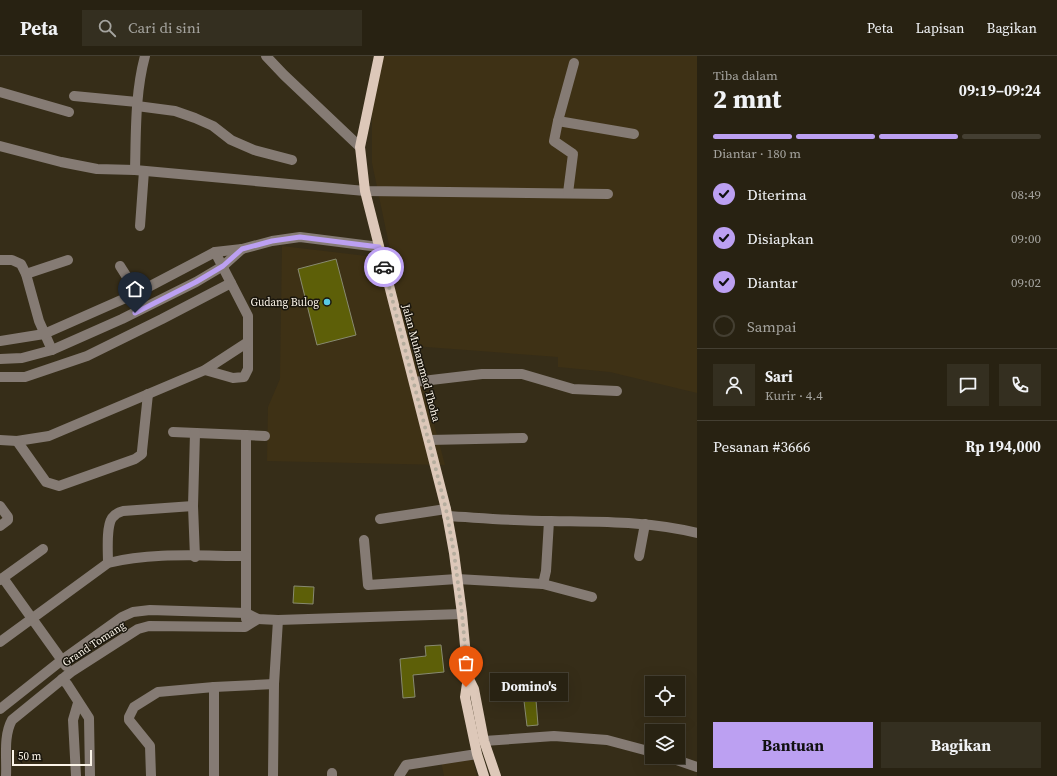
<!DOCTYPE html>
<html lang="id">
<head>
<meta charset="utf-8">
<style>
	:root { --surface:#282212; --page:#342f20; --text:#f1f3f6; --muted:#a5a49f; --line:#443f32; --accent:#bca0f2 }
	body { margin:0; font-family:"Source Serif 4",serif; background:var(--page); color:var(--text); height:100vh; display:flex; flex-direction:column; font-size:15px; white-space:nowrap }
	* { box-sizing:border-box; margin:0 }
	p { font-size:13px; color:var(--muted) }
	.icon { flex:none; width:22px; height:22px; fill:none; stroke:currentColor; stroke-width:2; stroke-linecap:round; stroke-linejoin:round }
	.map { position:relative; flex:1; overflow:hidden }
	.details { display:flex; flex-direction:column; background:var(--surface); width:360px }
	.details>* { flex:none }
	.controls { position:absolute; left:645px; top:620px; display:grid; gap:8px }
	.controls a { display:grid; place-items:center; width:40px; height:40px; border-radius:0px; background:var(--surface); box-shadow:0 4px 16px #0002,0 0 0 1px var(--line); font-size:20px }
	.scale { position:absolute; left:12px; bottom:10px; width:80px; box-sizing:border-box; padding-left:4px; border:2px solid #fbf4e8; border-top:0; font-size:11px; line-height:14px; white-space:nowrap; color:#fbf4e8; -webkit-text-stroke:3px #1a160d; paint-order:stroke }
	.pin { position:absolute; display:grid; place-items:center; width:34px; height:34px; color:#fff; margin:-41px -17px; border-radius:50% 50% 50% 0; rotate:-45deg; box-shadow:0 0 4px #0007 }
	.pin .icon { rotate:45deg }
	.courier { position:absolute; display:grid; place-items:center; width:40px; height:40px; margin:-20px; border:3px solid #bca0f2; border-radius:50%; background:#fff; color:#222; box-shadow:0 1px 5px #0007 }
	.bubble { position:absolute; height:28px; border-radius:0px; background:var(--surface); box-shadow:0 4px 16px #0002,0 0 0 1px var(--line); font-size:13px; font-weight:700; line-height:28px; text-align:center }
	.headline em { font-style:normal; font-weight:700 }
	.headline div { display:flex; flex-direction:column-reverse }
	.headline { display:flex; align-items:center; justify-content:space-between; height:68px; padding:0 16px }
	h1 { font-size:26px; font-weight:700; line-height:30px }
	.bar { display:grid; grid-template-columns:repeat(4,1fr); gap:6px 4px; align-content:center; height:48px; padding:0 16px }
	.bar i { height:5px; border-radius:3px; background:var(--line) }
	.bar .selected { background:var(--accent) }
	.bar p { grid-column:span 4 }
	.line { display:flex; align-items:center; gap:10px; padding:0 16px; border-top:1px solid var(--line) }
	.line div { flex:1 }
	.round { display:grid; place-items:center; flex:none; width:42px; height:42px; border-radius:0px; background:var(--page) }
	ol { padding:0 16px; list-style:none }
	li { display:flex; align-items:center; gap:12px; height:44px }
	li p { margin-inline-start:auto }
	li .icon { padding:4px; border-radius:50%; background:var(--accent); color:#111; stroke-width:4 }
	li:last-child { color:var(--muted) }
	li i { width:22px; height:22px; border:2px solid var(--line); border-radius:50% }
	.button { display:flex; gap:8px; margin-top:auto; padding:8px 16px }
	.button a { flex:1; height:46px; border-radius:0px; background:var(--accent); color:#111; font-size:16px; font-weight:700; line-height:46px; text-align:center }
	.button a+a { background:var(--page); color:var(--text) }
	header { display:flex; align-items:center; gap:24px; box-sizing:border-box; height:56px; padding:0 20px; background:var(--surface); border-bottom:1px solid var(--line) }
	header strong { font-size:19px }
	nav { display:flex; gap:22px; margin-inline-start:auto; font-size:14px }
	.search { width:280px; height:36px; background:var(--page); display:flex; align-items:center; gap:10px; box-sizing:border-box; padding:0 14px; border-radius:0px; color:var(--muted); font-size:15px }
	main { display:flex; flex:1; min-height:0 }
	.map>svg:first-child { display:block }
</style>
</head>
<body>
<header>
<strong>Peta</strong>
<div class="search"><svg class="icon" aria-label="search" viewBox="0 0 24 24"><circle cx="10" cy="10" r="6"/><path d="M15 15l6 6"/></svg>Cari di sini</div>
<nav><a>Peta</a><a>Lapisan</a><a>Bagikan</a></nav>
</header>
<main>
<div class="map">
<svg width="697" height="720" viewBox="0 0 697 720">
	<rect width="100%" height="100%" fill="#362d18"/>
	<g fill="#3e3115">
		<polygon points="383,0 697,0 697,337 610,316 558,311 558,301 413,290 445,409 267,405 268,351 280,323 282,190 392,203 372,107 372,52"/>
		<polygon points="472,701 477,720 444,720 441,705"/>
	</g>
	<g fill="#5d5f08" stroke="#888a71">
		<polygon points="336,203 356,279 317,289 298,213"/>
		<polygon points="294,530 314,531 313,548 293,547"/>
		<polygon points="441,589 444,616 413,619 415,641 403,642 400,603 426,600 425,590"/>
		<polygon points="536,644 538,669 527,670 524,645"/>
	</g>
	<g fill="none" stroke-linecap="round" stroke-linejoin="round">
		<g stroke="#857b74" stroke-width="10">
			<polyline points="266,0 284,19 360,91"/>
			<polyline points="0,36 69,56"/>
			<polyline points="74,40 137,46"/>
			<polyline points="137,50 175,55 195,62 213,70 231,84 254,94 292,104"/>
			<polyline points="558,65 634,78"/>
			<polyline points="0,90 61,106 97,113 135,114 365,135 608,138"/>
			<path d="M 135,114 C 136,76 135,37 145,0"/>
			<polyline points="568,137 573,98 554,85 558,65 574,7"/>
			<polyline points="140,170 144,115"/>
			<polyline points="0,204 12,204 21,208 26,218 39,265 52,294"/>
			<polyline points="120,210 137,237"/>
			<polyline points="26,218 68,204"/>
			<polyline points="0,285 44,278 137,237 215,196 242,193 272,185 300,181 379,191"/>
			<polyline points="0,303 22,302 52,294 122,263 196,226 223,210 242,193"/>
			<polyline points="205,314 233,322 244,321 248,313 248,260 215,196"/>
			<polyline points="0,321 25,321 87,300 162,263 231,227"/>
			<polyline points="414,326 482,318 522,318 573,333 617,335"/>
			<polyline points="173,376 265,380"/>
			<polyline points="195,377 193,450 195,501"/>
			<polyline points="0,384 17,385 49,380 205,314 248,286"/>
			<polyline points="429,384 523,382"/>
			<polyline points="17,385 46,426 59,430 135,403 142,398 142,395 148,338"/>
			<polyline points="0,450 8,461 8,464 0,470"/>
			<path d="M 447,460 C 482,462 517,465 551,465 C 600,466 649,465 697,477"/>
			<polyline points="380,463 446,453"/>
			<polyline points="364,484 368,529 457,523 543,528 592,541"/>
			<polyline points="639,500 645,468"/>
			<path d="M 108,507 C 108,496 106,471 112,462 C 115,458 119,456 123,455 L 193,450"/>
			<polyline points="3,522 66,610"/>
			<polyline points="0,524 43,493"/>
			<polyline points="543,528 546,515 549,465"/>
			<polyline points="246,563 246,379"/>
			<path d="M 0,586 L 108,507 C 153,496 200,500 246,500"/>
			<polyline points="62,623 67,628 89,662 90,720"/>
			<polyline points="0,653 62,604 122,561 133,556 150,554 246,557 258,563 278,564 462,558"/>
			<polyline points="484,685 554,680 607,684 652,696"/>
			<polyline points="668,701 697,711"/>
			<path d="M 6,720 C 7,703 3,680 12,664 L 71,616 L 138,573 L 149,570 L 245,571 L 258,563"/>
			<polyline points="76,720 73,664 78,647"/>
			<polyline points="151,720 150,690 129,664 129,661 134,651 158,636 214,631 274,628"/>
			<polyline points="214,720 214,631"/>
			<polyline points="273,720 274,628 278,564"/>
			<polyline points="332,720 332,717"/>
			<polyline points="399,720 406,709 477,698"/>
		</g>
		<g stroke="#ddc8b9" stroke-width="10">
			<polyline points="379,0 360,91 365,135 446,453 454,497 462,558 468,621 465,641 477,698 484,720"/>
			<polyline points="468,621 474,633 484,685 496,720"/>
		</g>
	</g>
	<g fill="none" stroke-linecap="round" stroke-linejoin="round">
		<polyline stroke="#b6ae9f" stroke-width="4" stroke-dasharray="0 7.2" points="384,211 446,453 454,497 462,558 468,622 466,631"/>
		<polyline stroke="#bca0f2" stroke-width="5" points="135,257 196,226 223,210 242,193 272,185 300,181 379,191 384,211"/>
	</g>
	<circle fill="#58c9e3" stroke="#1a160d" stroke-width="1.5" cx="327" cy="246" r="4"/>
	<g text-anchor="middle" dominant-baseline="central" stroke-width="3" stroke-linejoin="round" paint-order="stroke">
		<g font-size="11" fill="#fbf4e8" stroke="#1a160d" text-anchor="end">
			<text x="319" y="246">Gudang Bulog</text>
		</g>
		<g font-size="11" fill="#fbf4e8" stroke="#1a160d">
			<text transform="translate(421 307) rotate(75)">Jalan Muhammad Thoha</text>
			<text transform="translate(94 588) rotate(-33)">Grand Tomang</text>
		</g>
	</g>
</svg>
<div class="controls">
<a><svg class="icon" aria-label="locate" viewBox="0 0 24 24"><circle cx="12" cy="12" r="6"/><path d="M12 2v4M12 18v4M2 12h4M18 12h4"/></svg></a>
<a><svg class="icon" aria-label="layers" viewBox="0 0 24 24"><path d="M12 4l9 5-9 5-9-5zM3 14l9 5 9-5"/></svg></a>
</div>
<div class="scale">50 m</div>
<div class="pin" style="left:466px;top:631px;background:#ea580c"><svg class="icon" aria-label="bag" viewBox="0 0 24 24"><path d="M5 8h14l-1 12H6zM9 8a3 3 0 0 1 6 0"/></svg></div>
<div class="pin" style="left:135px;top:257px;background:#1f2937"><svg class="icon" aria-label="home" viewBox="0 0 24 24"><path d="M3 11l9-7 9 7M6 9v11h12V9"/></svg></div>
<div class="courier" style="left:384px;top:211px"><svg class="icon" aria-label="car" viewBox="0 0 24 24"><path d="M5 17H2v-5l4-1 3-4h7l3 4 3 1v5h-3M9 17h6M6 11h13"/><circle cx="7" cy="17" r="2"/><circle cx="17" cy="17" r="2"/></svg></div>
<div class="bubble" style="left:490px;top:617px;width:78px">Domino's</div>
</div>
<section class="details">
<div class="headline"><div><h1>2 mnt</h1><p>Tiba dalam</p></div><em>09:19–09:24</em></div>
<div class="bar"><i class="selected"></i><i class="selected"></i><i class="selected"></i><i></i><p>Diantar · 180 m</p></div>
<ol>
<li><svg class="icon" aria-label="check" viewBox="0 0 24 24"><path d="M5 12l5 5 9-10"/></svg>Diterima<p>08:49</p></li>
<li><svg class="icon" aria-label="check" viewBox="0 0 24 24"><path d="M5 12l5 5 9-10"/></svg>Disiapkan<p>09:00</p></li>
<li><svg class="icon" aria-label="check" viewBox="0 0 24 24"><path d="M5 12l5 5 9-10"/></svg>Diantar<p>09:02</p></li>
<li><i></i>Sampai</li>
</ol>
<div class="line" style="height:72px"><a class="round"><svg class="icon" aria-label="person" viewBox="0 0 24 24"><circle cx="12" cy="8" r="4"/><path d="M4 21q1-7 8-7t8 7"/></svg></a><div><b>Sari</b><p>Kurir · 4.4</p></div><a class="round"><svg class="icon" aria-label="chat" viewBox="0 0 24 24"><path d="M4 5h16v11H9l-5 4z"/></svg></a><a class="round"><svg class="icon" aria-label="phone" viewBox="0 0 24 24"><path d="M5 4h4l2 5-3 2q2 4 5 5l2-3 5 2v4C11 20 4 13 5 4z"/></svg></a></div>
<div class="line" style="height:52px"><div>Pesanan #3666</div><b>Rp 194,000</b></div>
<div class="button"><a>Bantuan</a><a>Bagikan</a></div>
</section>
</main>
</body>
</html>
